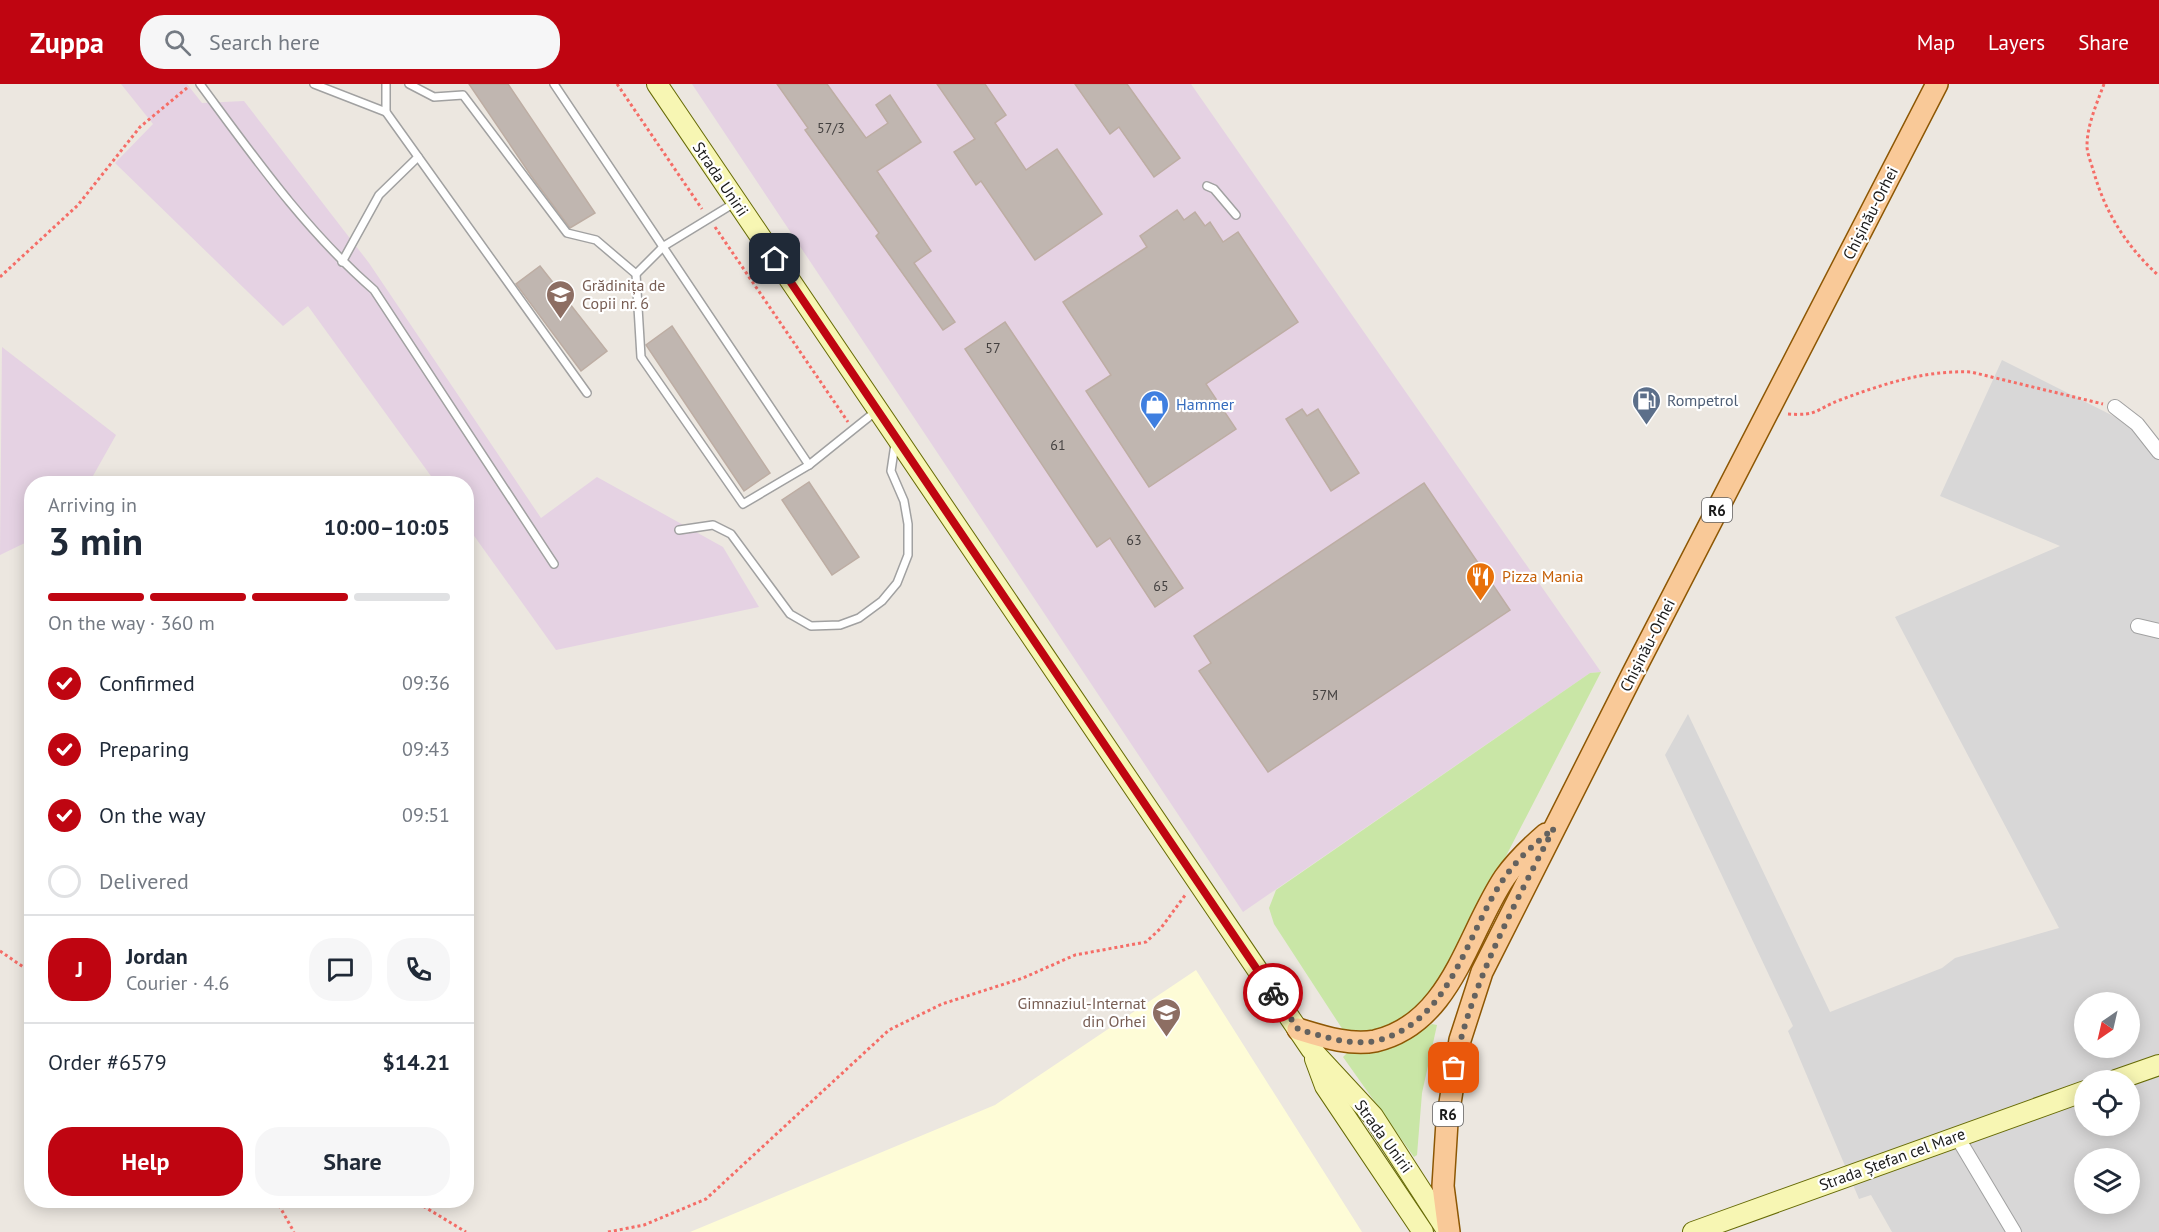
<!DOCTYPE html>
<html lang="en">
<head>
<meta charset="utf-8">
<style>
	:root { --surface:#fff; --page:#f6f6f7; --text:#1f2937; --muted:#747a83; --line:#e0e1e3; --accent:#bf0511 }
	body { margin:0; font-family:"PT Sans",sans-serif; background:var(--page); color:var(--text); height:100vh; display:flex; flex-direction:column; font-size:22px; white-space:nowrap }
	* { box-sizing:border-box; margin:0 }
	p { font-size:20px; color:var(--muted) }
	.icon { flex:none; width:33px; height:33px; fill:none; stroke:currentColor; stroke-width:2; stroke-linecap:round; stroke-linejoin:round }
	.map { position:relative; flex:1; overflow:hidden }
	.panel { position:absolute; left:24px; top:392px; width:450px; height:732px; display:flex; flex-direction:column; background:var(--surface); border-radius:24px; box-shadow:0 3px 15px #0003 }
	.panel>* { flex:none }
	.needle { width:39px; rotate:214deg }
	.fabs { position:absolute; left:2074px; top:908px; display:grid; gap:12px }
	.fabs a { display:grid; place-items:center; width:66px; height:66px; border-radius:50%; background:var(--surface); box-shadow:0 3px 15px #0003; font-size:30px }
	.pin { position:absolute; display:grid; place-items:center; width:51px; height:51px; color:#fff; margin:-26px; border-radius:12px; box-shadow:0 3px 9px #0006 }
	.courier { position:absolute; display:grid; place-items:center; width:60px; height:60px; margin:-30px; border:4px solid #bf0511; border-radius:50%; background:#fff; color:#222; box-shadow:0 2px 8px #0007 }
	.head em { font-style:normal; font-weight:600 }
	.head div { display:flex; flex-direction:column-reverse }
	.head { display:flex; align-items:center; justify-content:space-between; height:102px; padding:0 24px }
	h1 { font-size:39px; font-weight:600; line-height:45px }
	.bar { display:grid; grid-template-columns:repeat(4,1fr); gap:9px 6px; align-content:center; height:72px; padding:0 24px }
	.bar i { height:8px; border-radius:4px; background:var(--line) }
	.bar .selected { background:var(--accent) }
	.bar p { grid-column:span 4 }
	.line { display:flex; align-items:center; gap:15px; padding:0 24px; border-top:2px solid var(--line) }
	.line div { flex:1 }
	.round { display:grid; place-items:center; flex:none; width:63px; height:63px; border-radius:24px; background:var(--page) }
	ol { padding:0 24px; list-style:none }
	li { display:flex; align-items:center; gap:18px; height:66px }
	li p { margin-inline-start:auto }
	li .icon { padding:6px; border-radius:50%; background:var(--accent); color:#fff; stroke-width:4 }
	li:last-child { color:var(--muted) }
	li i { width:33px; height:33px; border:3px solid var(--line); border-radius:50% }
	.action { display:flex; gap:12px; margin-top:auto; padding:12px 24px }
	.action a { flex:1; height:69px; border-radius:24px; background:var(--accent); color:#fff; font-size:24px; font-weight:600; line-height:69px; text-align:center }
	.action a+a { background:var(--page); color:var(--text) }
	header { display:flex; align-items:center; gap:36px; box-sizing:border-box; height:84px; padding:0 30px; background:var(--accent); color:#fff }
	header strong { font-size:28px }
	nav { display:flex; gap:33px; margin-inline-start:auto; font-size:21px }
	.search { width:420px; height:54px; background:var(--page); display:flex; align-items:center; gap:15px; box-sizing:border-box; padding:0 21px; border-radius:24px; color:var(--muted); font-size:22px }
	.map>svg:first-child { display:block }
</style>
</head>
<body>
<header>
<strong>Zuppa</strong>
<div class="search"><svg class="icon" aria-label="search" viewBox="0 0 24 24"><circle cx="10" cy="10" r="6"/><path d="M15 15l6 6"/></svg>Search here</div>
<nav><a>Map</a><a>Layers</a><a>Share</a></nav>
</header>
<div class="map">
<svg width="2159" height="1148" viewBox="0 0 2159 1148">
	<rect width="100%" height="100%" fill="#ece7e0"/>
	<path fill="#d8d7d7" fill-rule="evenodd" d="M 2002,276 L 2159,355 L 2159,1148 L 1892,1148 L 1871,1111 L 1859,1115 L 1788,947 L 1793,942 L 1665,671 L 1688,630 L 1830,928 L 1942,884 L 1955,874 L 2059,844 L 1895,533 L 2060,462 L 1940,412 ZM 2085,918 L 2130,918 L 2130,963 L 2085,963 ZM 2085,996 L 2130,996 L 2130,1041 L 2085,1041 ZM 2085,1074 L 2130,1074 L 2130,1119 L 2085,1119 Z"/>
	<g fill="#e5d2e3">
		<polygon points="121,0 187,0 202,19 244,17 369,179 541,434 597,393 723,463 759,523 556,566 467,442 466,399 436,399 308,222 283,242 115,79 153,40"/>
		<polygon points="692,0 1191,0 1601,588 1590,589 1243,828"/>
		<polygon points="2,263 116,351 89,399 32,399 31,456 0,471"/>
	</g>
	<polygon fill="#fefcd7" points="1196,886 1362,1148 690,1148 995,1021"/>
	<g fill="#c9e6a6">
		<path d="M 1601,588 L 1440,900 C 1407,932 1392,954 1343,946 L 1274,840 L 1269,824 L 1276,806 L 1590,589 Z"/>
		<path d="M 1432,940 L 1437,941 L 1422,1009 L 1417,1071 L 1414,1073 L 1343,973 L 1348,968 C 1387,966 1399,962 1432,940 Z"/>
	</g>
	<g fill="#c0b6b0" stroke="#bdada3" stroke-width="1.5">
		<polygon points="469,0 508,0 595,129 570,144 532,93"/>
		<polygon points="777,0 827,0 866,54 888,39 876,21 890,11 921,58 877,87 931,167 914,179 955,238 943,246 876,152 879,149 805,46 808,44"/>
		<polygon points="937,0 985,0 1006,31 995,39 1026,86 1057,65 1102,130 1035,176 981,97 976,101 954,68 975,55"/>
		<polygon points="1075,0 1127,0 1180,74 1154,93 1119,43 1110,50"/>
		<polygon points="1177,126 1184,136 1195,128 1205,142 1210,138 1223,158 1238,148 1298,238 1206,300 1236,345 1149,403 1086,307 1111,291 1063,218 1147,163 1140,152"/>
		<polygon points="540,182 607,267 581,287 516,200"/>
		<polygon points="1005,238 1183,504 1155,523 1110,454 1097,463 965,265"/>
		<polygon points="672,242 770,389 744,407 646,261"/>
		<polygon points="1302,325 1307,332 1318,325 1359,389 1331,407 1286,335"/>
		<polygon points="809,398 859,473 832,491 782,416"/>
		<polygon points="1424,399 1510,526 1268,688 1199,587 1211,579 1194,552"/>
	</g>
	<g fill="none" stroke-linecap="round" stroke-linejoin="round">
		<defs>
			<g id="lane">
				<path d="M 200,0 C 254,73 305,146 374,206 L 554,480"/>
				<polyline points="314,0 386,28"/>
				<polyline points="386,0 386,28 587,309"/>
				<polyline points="409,0 434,13 463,11 567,149 596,156 636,190 641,273 743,420 809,381 875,328"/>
				<polyline points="554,0 809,381"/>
				<polyline points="1207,102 1214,105 1236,131"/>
				<polyline points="342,178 379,111 418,73"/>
				<polyline points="636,190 664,162 736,118"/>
				<polyline points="679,446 713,441 731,450 790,530 811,542 840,541 859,534 882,517 897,499 908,471 908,440 904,417 891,387 895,360"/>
			</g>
			<g id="street">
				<polyline points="2115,323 2137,340 2159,368"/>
				<polyline points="2138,542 2159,547"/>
				<polyline points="1956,1051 2014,1148"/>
			</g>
			<g id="secondary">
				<polyline points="657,0 1311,965 1373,1032 1448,1148"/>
				<polyline points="1315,975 1325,1002 1423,1148"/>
				<polyline points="2116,996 2159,981"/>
				<polyline points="1693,1148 2085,1007"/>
			</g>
			<g id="primary">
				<path d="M 1298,945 C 1321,952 1350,962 1375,957 C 1452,939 1467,849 1505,793 C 1517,776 1531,763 1546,750"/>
				<polyline points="1449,1148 1443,1102 1447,1038 1460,956 1482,888 1633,589 1937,0"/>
			</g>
		</defs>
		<use href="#lane" stroke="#a1a1a1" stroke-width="10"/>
		<use href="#street" stroke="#a1a1a1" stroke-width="16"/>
		<use href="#secondary" stroke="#676b07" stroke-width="22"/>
		<use href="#primary" stroke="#8d5704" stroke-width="24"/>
		<g stroke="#f56d67" stroke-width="3" stroke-dasharray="3 3" stroke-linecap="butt">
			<polyline points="617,0 702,125"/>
			<path d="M 2104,0 C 2097,19 2087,41 2087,62 C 2087,70 2092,81 2094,89 C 2106,130 2127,163 2159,192"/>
			<polyline points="715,143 848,338"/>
			<polyline points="0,193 78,121 140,43 188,3"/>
			<path d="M 1788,330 C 1819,332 1814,326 1840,316 C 1883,300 1925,286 1971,288 L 2103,320"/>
			<polyline points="0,867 32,889"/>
			<polyline points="276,1116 294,1148"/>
			<polyline points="413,1116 466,1148"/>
			<polyline points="608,1148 644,1141 706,1115 889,946 942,920 1023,894 1075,871 1146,858 1161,844 1186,810"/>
		</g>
		<use href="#lane" stroke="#fff" stroke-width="7"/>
		<use href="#street" stroke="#fff" stroke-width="14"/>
		<use href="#secondary" stroke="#f7f6b3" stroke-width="20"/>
		<use href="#primary" stroke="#f9c998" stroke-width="21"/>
	</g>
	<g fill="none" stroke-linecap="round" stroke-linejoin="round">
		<path stroke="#64625f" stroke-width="6" stroke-dasharray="0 10.8" d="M 1273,909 L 1298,945 C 1321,952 1350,962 1375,957 C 1452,939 1466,848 1505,793 C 1519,773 1536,759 1554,744 C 1514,822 1472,897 1454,984"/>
		<polyline stroke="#bf0511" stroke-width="8" points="775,175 1273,909"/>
	</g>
	<defs>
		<symbol id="school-pin" viewBox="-11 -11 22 30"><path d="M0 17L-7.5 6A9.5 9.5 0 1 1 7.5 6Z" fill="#8d6e63" stroke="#fff"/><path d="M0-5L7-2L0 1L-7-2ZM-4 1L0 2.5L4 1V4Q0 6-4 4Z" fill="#fff"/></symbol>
		<symbol id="fuel-pin" viewBox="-11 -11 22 30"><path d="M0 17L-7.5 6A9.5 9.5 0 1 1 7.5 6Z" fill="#5c6f8a" stroke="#fff"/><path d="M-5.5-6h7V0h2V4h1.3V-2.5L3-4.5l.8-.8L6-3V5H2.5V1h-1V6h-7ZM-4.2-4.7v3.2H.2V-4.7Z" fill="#fff"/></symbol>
		<symbol id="shop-pin" viewBox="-11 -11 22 30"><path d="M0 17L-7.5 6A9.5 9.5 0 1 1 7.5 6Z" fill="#3f7fe0" stroke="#fff"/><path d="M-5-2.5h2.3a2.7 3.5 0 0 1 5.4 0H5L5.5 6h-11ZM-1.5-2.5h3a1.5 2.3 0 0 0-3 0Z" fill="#fff"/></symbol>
		<symbol id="restaurant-pin" viewBox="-11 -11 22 30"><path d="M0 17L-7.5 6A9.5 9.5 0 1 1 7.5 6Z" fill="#e8710a" stroke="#fff"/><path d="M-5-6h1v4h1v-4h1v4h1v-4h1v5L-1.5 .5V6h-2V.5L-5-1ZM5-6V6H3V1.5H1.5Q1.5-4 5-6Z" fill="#fff"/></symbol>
	</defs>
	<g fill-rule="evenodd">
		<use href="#school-pin" x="544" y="194" width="33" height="45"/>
		<use href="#fuel-pin" x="1630" y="300" width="33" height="45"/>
		<use href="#shop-pin" x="1138" y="304" width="33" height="45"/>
		<use href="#restaurant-pin" x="1464" y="476" width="33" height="45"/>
		<use href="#school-pin" x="1150" y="912" width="33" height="45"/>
	</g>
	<g text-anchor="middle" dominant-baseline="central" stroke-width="4.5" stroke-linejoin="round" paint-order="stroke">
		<g font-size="14" fill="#444140">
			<text x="831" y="44">57/3</text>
			<text x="993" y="264">57</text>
			<text x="1058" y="361">61</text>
			<text x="1134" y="456">63</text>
			<text x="1161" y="502">65</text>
			<text x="1325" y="611">57M</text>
		</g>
		<g fill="#fff" stroke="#5f5f5f" stroke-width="1.5">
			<rect x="1702" y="414" width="30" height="24" rx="4.5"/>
			<rect x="1433" y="1018" width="30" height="24" rx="4.5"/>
		</g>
		<g font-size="15" font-weight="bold" fill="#1a1a1a">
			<text x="1717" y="426">R6</text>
			<text x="1448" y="1030">R6</text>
		</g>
		<g font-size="16" fill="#1a1a1a" stroke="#fff">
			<text transform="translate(721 95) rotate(56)">Strada Unirii</text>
			<text transform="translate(1870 129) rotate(-63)">Chișinău-Orhei</text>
			<text transform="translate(1647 561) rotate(-63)">Chișinău-Orhei</text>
			<text transform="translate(1384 1052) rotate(54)">Strada Unirii</text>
			<text transform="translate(1892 1075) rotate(-20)">Strada Ștefan cel Mare</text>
		</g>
		<g font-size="16" fill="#785e54" stroke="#fff" text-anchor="start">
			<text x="582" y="201">Grădinița de<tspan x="582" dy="18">Copii nr. 6</tspan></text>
			<text x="1146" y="919" text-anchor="end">Gimnaziul-Internat<tspan x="1146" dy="18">din Orhei</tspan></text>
		</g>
		<g font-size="16" fill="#4e5e75" stroke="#fff" text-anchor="start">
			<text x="1667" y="316">Rompetrol</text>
		</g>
		<g font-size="16" fill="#366cbe" stroke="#fff" text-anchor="start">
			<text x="1176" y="320">Hammer</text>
		</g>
		<g font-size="16" fill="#c56008" stroke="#fff" text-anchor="start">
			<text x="1502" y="492">Pizza Mania</text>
		</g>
	</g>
</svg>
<div class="fabs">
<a><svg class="needle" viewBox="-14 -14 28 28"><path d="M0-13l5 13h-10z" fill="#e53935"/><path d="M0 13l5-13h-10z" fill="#747a83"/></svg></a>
<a><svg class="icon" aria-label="locate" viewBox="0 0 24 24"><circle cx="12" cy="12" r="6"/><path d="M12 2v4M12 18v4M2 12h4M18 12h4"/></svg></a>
<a><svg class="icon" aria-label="layers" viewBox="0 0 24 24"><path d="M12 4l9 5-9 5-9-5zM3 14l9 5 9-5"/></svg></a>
</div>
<div class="pin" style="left:1454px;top:984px;background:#ea580c"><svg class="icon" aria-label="bag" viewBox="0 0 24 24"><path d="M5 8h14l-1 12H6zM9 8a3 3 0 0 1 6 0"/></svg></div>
<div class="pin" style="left:775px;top:175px;background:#1f2937"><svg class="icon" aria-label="home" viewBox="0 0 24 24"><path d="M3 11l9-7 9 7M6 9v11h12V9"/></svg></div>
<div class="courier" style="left:1273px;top:909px"><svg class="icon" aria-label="bike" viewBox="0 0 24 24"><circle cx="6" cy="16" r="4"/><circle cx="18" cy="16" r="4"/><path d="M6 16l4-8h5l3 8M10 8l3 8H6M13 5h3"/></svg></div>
<section class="panel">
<div class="head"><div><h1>3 min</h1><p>Arriving in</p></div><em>10:00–10:05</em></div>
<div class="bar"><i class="selected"></i><i class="selected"></i><i class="selected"></i><i></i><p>On the way · 360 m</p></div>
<ol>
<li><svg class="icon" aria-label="check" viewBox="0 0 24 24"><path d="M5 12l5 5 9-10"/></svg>Confirmed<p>09:36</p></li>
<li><svg class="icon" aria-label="check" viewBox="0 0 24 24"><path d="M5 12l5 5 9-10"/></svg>Preparing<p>09:43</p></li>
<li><svg class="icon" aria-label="check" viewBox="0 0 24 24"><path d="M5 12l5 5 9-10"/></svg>On the way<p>09:51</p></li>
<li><i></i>Delivered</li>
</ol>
<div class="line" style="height:108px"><b class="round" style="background:var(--accent);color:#fff">J</b><div><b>Jordan</b><p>Courier · 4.6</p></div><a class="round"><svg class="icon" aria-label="chat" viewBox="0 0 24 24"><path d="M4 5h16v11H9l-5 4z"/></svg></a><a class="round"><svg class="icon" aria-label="phone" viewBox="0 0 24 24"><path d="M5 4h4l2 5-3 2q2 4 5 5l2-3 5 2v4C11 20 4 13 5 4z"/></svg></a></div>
<div class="line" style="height:78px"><div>Order #6579</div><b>$14.21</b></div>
<div class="action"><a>Help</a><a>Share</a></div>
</section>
</div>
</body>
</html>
